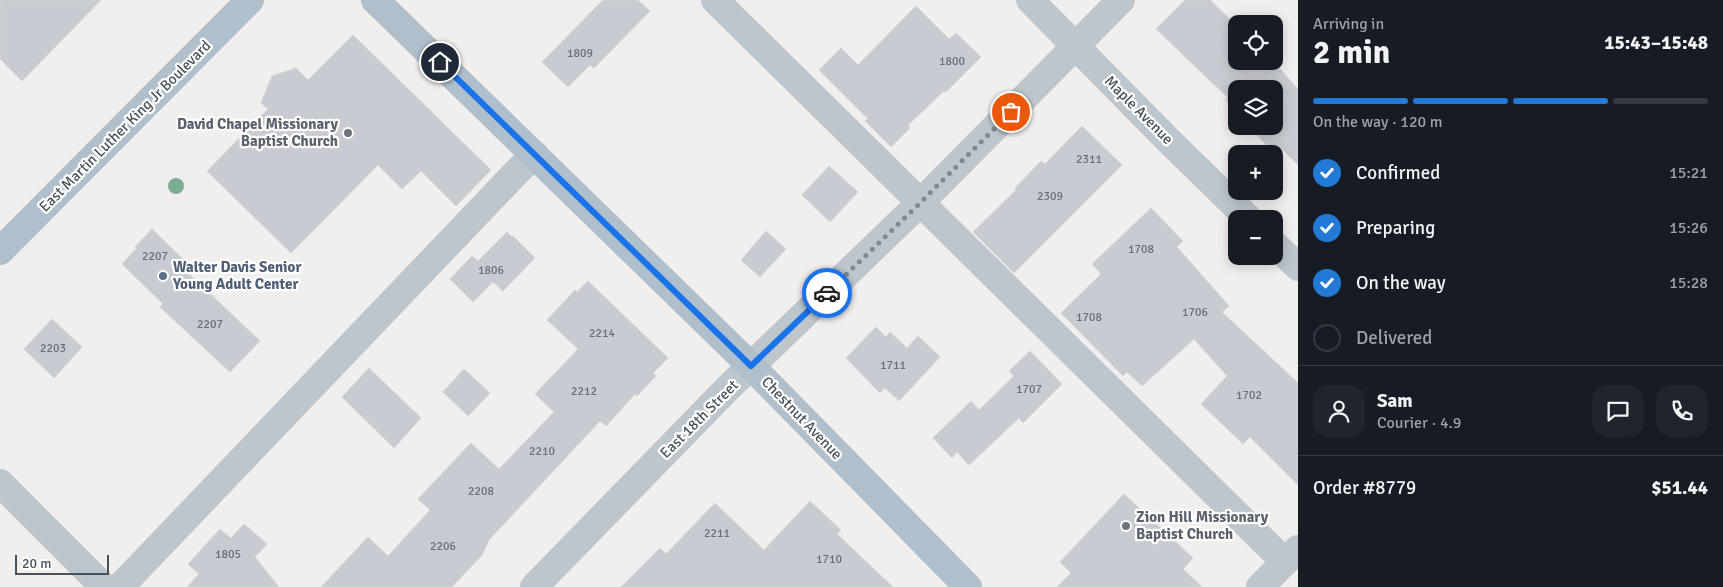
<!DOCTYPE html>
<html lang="en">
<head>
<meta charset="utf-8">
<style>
	:root { --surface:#171b24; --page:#20242c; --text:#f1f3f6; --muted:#9ea1a6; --line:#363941; --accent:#227ad6 }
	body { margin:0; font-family:Signika,sans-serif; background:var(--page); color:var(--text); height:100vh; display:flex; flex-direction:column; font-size:19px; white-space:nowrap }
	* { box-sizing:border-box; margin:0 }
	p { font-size:16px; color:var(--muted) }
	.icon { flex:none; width:28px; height:28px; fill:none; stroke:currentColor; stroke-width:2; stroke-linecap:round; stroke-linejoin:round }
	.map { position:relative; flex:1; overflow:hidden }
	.side { display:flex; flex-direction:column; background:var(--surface); width:425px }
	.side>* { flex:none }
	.controls { position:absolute; left:1228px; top:15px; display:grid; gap:10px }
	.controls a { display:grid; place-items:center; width:55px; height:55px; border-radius:10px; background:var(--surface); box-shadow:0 2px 12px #0003; font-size:25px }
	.scale { position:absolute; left:15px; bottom:12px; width:94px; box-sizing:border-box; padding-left:5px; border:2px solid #47525a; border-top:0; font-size:14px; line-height:18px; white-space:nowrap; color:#47525a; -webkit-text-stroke:4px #fff; paint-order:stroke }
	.pin { position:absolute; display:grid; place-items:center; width:42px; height:42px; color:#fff; margin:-21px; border:2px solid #fff; border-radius:50%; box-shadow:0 1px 5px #0007 }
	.courier { position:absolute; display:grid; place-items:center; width:50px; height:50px; margin:-25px; border:4px solid #1a73e8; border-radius:50%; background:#fff; color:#222; box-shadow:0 1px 6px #0007 }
	.head em { font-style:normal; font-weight:700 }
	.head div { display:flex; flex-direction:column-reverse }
	.head { display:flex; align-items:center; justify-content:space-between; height:85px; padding:0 15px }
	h1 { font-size:32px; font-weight:700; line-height:38px }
	.bar { display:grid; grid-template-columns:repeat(4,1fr); gap:8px 5px; align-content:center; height:60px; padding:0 15px }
	.bar i { height:6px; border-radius:4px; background:var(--line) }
	.bar .current { background:var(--accent) }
	.bar p { grid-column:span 4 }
	.line { display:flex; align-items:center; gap:12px; padding:0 15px; border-top:1px solid var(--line) }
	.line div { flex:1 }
	.round { display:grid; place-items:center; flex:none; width:52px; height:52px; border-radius:15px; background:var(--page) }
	ol { padding:0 15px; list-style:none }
	li { display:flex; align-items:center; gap:15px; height:55px }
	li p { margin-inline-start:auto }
	li .icon { padding:5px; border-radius:50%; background:var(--accent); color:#fff; stroke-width:4 }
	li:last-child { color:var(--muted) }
	li i { width:28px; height:28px; border:2px solid var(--line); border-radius:50% }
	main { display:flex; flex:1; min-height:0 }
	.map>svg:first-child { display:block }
</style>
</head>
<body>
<main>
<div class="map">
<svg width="1298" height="587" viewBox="0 0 1298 587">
	<rect width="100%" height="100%" fill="#f1eeee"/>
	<g fill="#c8cbd1" stroke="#d2d5d9">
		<polygon points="0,0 101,0 22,81 0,59"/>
		<polygon points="603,0 638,0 650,11 594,68 590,65 568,87 542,62"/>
		<polygon points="1185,0 1210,0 1236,25 1236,61 1273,61 1298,89 1298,165 1281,148 1275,155 1249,126 1274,126 1274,89 1236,89 1236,111 1226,100 1228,98 1156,29"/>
		<polygon points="916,6 949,39 956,33 981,57 946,92 944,91 908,125 910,128 891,147 865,121 868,119 819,70 841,48 858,65"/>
		<polygon points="353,35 491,170 456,206 421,171 402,189 378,165 291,253 207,171 268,109 261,103 272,76 296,68 308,80"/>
		<polygon points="1082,126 1122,165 1014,273 973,232 1016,190 1015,188 1041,161 1045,164"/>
		<polygon points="829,166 858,192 830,222 802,195"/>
		<polygon points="1151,208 1183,241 1177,247 1229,306 1222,312 1298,383 1298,485 1250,437 1243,444 1201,404 1227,376 1194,339 1142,386 1127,372 1123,376 1061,313 1101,274 1092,264"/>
		<polygon points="152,229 187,263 183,268 260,341 230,372 160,307 163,304 122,264 137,248 135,247"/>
		<polygon points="766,231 786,249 760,277 741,260"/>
		<polygon points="507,232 512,237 513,236 535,258 503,291 493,282 473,302 450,279 472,256 478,261"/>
		<polygon points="588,281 668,358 653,373 656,376 637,396 635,394 606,426 600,421 489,540 482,555 452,587 321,587 368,537 388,556 430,510 418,499 471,443 499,469 554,412 535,394 578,349 547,320 575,290 577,292"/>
		<polygon points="52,319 82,347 54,378 24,349"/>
		<polygon points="876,327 886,337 890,332 907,348 918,336 940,357 899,401 885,388 880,393 846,358"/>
		<polygon points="1030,351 1062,384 1023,423 1019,418 969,465 957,452 952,458 933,438 971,401 979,410 1014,376 1009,371"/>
		<polygon points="369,368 421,418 394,448 342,397"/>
		<polygon points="464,369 490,393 468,416 443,392"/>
		<polygon points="1124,494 1193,558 1183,569 1202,587 1057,587 1071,573 1060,562"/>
		<polygon points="810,501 841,530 837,534 893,587 621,587 660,548 666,554 715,503 764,550"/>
		<polygon points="244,524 267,544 255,557 279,587 187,587 199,574 188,564 220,529 231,538"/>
	</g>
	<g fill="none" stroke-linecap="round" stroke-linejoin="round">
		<g stroke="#bdc6cc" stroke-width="28">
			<polyline points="715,0 1285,562"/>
			<polyline points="1030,0 1169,141 1249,219"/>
			<polyline points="1274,244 1298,267"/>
			<polyline points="0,483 104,587"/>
			<polyline points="120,587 534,154"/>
			<polyline points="534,587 728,388 920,203 1121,0"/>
			<polyline points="1260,587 1298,549"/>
		</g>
		<g stroke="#afbfcc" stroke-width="28">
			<polyline points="375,0 751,366 968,587"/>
			<polyline points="0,251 250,0"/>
		</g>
	</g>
	<circle fill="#7cad91" cx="176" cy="186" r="8"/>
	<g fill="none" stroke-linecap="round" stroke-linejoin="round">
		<polyline stroke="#82898e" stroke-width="5" stroke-dasharray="0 9" points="827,293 920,203 1011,112"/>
		<polyline stroke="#1a73e8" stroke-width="6" points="440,62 751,366 827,293"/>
	</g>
	<g fill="#6b7280" stroke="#fff" stroke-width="2">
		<circle cx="348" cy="133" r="5"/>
		<circle cx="1126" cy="526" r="5"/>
	</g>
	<circle fill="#5c6f8a" stroke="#fff" stroke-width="2" cx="163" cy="276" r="5"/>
	<g text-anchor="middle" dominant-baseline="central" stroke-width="4.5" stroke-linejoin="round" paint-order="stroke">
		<g font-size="12" fill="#677078">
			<text x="580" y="53">1809</text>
			<text x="952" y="61">1800</text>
			<text x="1089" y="159">2311</text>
			<text x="1050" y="196">2309</text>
			<text x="1141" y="249">1708</text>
			<text x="155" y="256">2207</text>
			<text x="491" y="270">1806</text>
			<text x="1195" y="312">1706</text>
			<text x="1089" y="317">1708</text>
			<text x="210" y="324">2207</text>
			<text x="602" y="333">2214</text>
			<text x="53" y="348">2203</text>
			<text x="893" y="365">1711</text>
			<text x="1029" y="389">1707</text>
			<text x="584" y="391">2212</text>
			<text x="1249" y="395">1702</text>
			<text x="542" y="451">2210</text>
			<text x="481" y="491">2208</text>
			<text x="717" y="533">2211</text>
			<text x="443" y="546">2206</text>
			<text x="228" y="554">1805</text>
			<text x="829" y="559">1710</text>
		</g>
		<g font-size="15" fill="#47525a" stroke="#fff">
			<text transform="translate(1139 110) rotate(45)">Maple Avenue</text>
			<text transform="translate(125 126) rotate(-45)">East Martin Luther King Jr Boulevard</text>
			<text transform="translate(802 418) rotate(46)">Chestnut Avenue</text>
			<text transform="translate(699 419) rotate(-45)">East 18th Street</text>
		</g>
		<g font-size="15" font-weight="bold" fill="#5b616d" stroke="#fff" text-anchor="end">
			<text x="338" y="124">David Chapel Missionary<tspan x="338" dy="17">Baptist Church</tspan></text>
			<text x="1136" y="517" text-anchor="start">Zion Hill Missionary<tspan x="1136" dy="17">Baptist Church</tspan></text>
		</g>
		<g font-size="15" font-weight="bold" fill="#4e5e75" stroke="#fff" text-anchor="start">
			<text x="173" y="267">Walter Davis Senior<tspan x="173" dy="17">Young Adult Center</tspan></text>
		</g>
	</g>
</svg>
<div class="controls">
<a><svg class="icon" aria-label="locate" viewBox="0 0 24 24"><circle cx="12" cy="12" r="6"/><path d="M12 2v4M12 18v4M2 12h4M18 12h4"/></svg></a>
<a><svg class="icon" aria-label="layers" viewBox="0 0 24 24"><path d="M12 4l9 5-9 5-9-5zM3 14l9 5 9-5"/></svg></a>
<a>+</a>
<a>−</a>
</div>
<div class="scale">20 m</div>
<div class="pin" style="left:1011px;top:112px;background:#ea580c"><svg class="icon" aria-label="bag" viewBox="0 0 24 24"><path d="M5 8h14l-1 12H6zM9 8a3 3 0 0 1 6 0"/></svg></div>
<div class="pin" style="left:440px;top:62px;background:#1f2937"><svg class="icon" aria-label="home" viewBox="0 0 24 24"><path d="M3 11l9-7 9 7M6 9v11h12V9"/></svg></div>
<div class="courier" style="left:827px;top:293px"><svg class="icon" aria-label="car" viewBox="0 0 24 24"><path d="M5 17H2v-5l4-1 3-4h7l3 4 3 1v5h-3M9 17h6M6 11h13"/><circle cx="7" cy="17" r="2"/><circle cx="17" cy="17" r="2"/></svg></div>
</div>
<section class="side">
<div class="head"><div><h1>2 min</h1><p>Arriving in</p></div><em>15:43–15:48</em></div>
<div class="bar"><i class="current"></i><i class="current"></i><i class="current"></i><i></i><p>On the way · 120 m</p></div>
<ol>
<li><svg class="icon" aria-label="check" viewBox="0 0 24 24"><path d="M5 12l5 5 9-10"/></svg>Confirmed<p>15:21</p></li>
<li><svg class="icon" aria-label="check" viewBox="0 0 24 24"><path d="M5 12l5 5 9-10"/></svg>Preparing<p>15:26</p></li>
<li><svg class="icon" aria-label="check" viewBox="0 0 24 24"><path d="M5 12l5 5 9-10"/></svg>On the way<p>15:28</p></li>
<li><i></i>Delivered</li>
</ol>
<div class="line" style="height:90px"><a class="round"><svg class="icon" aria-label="person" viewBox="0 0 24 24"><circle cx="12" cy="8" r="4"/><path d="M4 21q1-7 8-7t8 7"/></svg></a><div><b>Sam</b><p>Courier · 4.9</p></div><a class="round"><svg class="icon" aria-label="chat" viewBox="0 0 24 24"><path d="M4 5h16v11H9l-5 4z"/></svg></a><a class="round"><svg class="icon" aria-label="phone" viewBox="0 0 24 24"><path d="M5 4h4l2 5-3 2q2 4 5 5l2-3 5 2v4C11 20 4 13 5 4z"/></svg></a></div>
<div class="line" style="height:65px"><div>Order #8779</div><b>$51.44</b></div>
</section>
</main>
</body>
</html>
